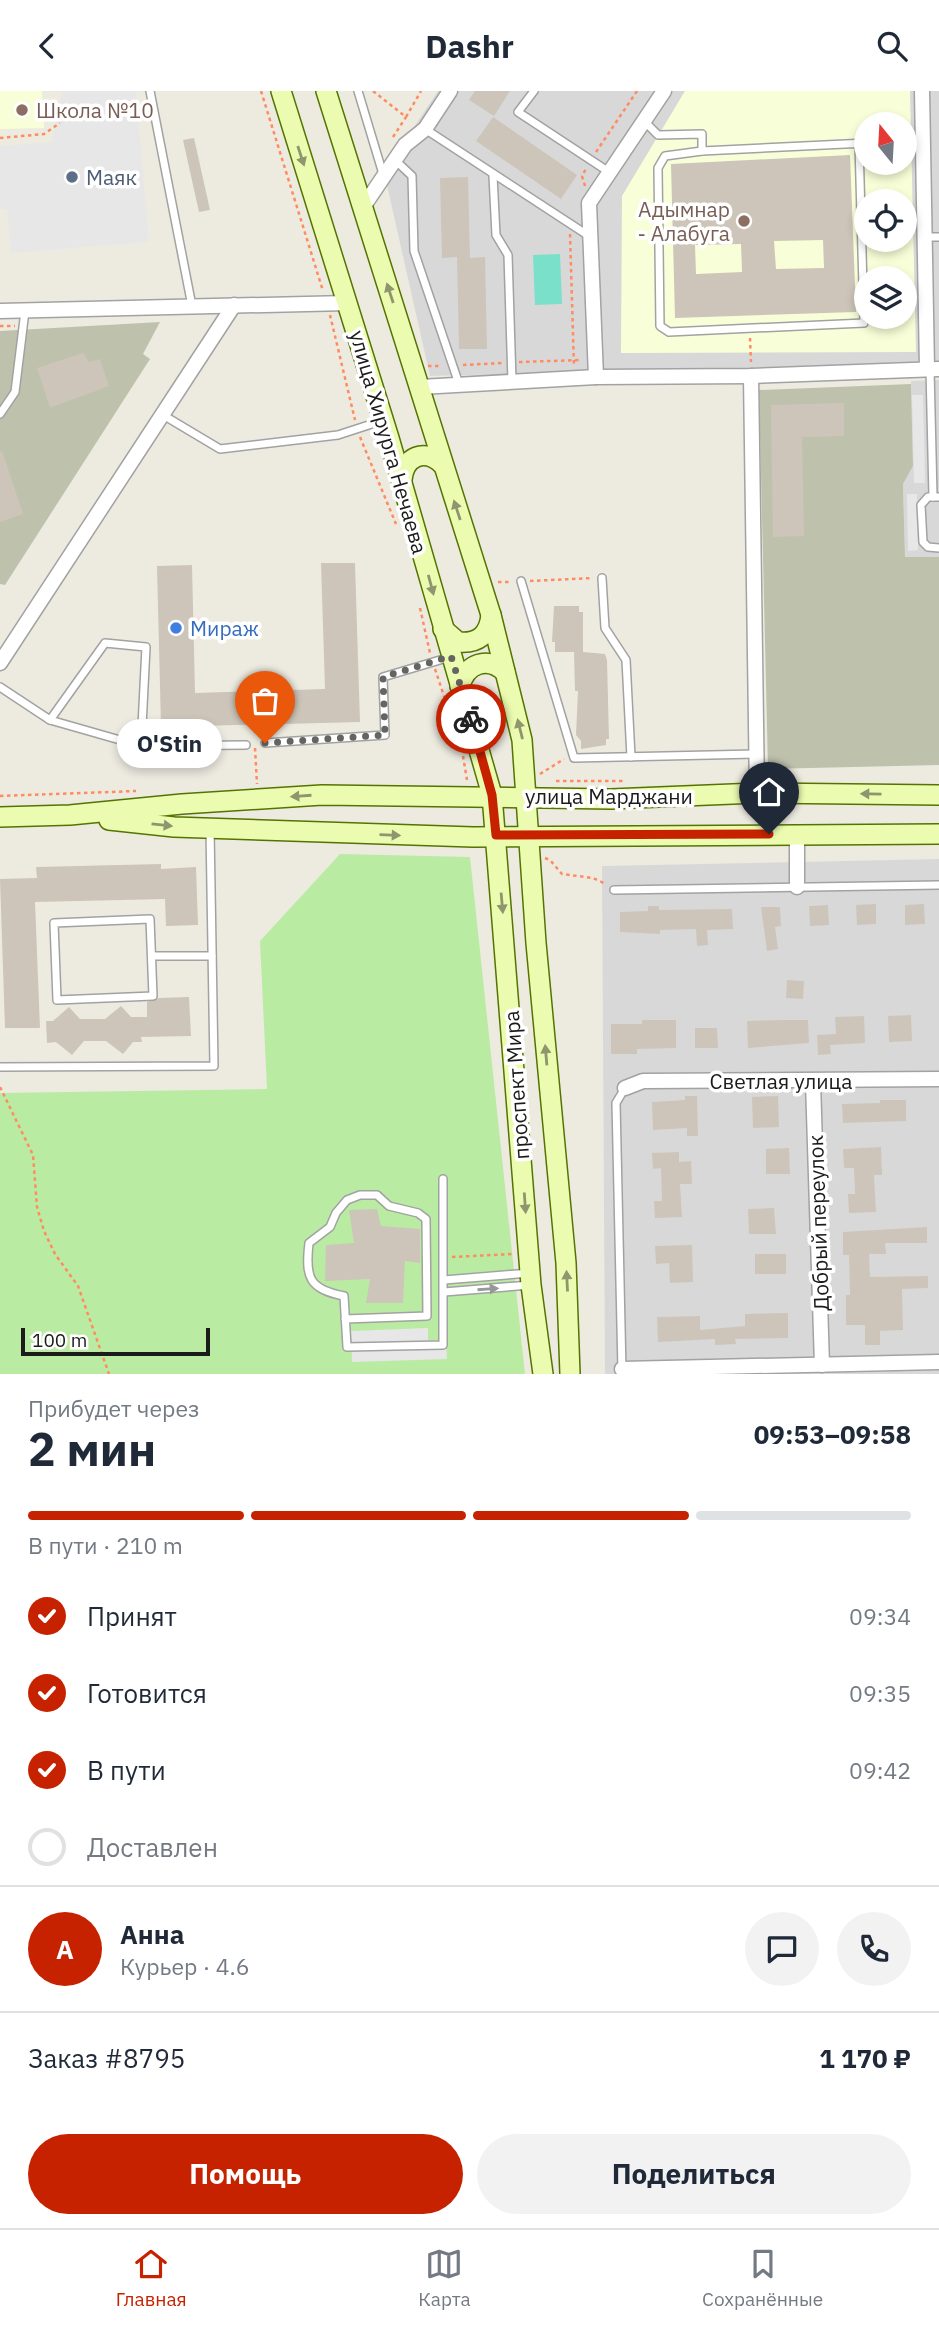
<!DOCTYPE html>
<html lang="ru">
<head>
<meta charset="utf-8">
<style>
	:root { --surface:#fff; --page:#f2f2f3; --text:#1f2937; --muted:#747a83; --line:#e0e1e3; --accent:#c72200 }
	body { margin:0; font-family:"IBM Plex Sans",sans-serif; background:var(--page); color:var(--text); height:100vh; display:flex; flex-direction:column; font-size:26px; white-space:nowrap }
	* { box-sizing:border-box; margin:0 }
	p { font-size:23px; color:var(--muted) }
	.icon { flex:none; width:38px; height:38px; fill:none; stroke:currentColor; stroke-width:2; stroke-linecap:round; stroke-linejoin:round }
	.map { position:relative; height:1283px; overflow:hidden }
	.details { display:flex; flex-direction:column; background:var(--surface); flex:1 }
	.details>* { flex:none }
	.needle { width:46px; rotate:342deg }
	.controls { position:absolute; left:854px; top:21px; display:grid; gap:14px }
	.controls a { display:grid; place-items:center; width:63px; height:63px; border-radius:50%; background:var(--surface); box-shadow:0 4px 10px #0003; font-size:35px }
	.scale { position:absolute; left:21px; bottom:18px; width:189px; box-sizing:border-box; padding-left:7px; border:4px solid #1b1b1b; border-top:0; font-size:19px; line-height:24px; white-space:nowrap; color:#1b1b1b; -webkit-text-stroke:5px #fff; paint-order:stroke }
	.pin { position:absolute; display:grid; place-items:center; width:60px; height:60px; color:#fff; margin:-72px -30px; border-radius:50% 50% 50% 0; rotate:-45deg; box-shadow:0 0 7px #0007 }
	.pin .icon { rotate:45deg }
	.courier { position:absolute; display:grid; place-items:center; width:70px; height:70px; margin:-35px; border:5px solid #c72200; border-radius:50%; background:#fff; color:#222; box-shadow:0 2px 9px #0007 }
	.bubble { position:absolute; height:49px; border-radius:24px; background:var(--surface); box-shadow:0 4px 10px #0003; font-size:23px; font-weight:800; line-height:49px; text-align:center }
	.head em { font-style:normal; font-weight:800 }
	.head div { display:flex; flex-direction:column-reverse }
	.head { display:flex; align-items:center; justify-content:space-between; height:119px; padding:0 28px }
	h1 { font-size:46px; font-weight:800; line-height:52px }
	.bar { display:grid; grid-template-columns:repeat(4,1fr); gap:10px 7px; align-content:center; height:84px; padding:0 28px }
	.bar i { height:9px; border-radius:5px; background:var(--line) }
	.bar .on { background:var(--accent) }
	.bar p { grid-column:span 4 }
	.line { display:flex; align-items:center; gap:18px; padding:0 28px; border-top:2px solid var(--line) }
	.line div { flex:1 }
	.round { display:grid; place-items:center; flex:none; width:74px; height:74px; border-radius:37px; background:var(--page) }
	ol { padding:0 28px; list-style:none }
	li { display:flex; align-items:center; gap:21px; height:77px }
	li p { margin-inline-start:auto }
	li .icon { padding:7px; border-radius:50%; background:var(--accent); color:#fff; stroke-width:4 }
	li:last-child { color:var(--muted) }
	li i { width:38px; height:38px; border:4px solid var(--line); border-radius:50% }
	.cta { display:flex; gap:14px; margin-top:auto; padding:14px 28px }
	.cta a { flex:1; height:80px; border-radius:42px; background:var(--accent); color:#fff; font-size:28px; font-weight:800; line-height:80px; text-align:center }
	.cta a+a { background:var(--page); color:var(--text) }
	header { display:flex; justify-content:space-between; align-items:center; height:91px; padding:0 28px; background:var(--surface); font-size:32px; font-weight:800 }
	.tabs { display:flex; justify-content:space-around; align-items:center; height:98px; border-top:2px solid var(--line); background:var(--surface); font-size:19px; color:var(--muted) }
	.tabs a { display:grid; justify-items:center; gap:4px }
	.tabs .on { color:var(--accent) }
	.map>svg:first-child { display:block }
</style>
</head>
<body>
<header><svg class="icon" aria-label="back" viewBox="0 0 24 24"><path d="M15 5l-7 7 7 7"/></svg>Dashr<svg class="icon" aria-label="search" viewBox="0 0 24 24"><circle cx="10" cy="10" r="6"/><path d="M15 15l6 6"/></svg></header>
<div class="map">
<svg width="939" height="1283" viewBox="0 0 939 1283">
	<rect width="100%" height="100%" fill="#edebe0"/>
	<g fill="#d9d8d8" fill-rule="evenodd">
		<path d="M 438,0 L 939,0 L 939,272 L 430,285 L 384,81 ZM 866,33 L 905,33 L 905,72 L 866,72 ZM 866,110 L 905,110 L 905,149 L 866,149 ZM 866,187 L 905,187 L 905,226 L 866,226 Z"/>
		<polygon points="939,289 939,466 905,466 903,393 913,375 911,290"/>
		<polygon points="939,768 939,1283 605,1283 602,775"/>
	</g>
	<g fill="#f8ffd8" fill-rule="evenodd">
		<polygon points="0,0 42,0 44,37 0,38"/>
		<path d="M 685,0 L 910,0 L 916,261 L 621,262 L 622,105 ZM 866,33 L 905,33 L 905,72 L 866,72 ZM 866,110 L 905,110 L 905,149 L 866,149 ZM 866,187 L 905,187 L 905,226 L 866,226 Z"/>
	</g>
	<g fill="#bec2ac">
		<polygon points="160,231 143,263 150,268 5,494 0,493 0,240"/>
		<polygon points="911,293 913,375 903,393 905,466 939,466 939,674 768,678 759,299"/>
	</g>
	<polygon fill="#baeba3" points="340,763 470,766 525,1283 0,1283 0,1002 267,998 260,850"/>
	<polygon fill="#7ae0ca" points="560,163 562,213 535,214 533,164"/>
	<g fill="#e7e7e7">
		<polygon points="62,0 136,0 149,151 11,162 7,118 0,118 0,55 52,51"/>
		<polygon points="912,304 923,304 925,392 914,392"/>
		<polygon points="907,403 917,403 918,459 908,460"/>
		<polygon points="428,1237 428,1249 446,1249 447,1268 352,1271 351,1240"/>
	</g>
	<g fill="#cdc5b9" fill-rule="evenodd">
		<polygon points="475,0 510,0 494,25 469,9"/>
		<polygon points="493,26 577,84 561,108 476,50"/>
		<polygon points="194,47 210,119 199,121 183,49"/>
		<path d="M 850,64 L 856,221 L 675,227 L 671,73 ZM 823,149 L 824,177 L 776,178 L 774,150 ZM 741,153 L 742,181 L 696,183 L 695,154 Z"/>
		<polygon points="468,86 470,167 485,166 487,258 459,258 457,166 442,167 440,87"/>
		<polygon points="83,262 89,271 100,268 109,295 50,317 37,277"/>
		<polygon points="844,312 844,345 802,346 804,445 773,446 771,314"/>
		<polygon points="2,360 23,423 0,431 0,361"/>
		<polygon points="321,472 355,472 360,631 161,636 157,475 192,474 195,602 325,598"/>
		<polygon points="554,515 579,515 579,521 583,521 583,561 605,563 607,569 609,648 606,648 606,654 581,658 581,650 576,644 578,600 575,600 574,561 580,561 555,561 555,551 552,551"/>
		<polygon points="161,773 161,778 196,776 198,834 166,835 165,808 35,811 40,937 5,937 0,788 37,787 36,776"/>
		<polygon points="876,813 876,833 857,834 856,814"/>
		<polygon points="924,813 925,833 905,834 905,814"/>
		<polygon points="828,814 829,834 810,835 809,815"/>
		<polygon points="648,815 659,815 659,819 732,818 733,838 707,839 708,854 697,855 696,838 660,839 660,843 620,841 620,821 648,820"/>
		<polygon points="761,816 780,816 781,835 775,836 778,858 767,860"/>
		<polygon points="787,889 804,890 803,908 786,907"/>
		<polygon points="189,906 191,945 141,946 142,951 133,951 123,963 106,950 84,950 72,964 56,951 47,952 46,930 53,930 69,916 80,928 105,928 121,915 131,926 147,926 147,911 159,907"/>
		<polygon points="911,924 912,950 889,951 888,925"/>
		<polygon points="864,925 865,952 830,954 831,963 818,964 817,944 836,943 835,926"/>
		<polygon points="642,929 676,929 676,957 637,958 637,963 611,963 611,933 642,933"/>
		<polygon points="783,929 808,929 809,952 748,957 747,930"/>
		<polygon points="695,937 717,937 718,957 695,957"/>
		<polygon points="685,1005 697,1005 698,1045 687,1045 687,1037 653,1039 652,1011 685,1009"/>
		<polygon points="778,1005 779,1036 753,1037 752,1006"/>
		<polygon points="880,1009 906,1009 906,1030 843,1032 842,1013 880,1012"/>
		<polygon points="881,1056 882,1084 874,1084 876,1121 849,1122 848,1103 855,1103 854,1077 844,1077 843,1058"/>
		<polygon points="789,1057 790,1083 766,1083 766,1058"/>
		<polygon points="679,1061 679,1071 691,1070 692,1093 680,1093 682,1126 655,1127 654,1110 662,1110 661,1077 653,1078 652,1062"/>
		<polygon points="774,1117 776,1143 749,1143 748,1118"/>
		<polygon points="377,1118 381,1135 420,1138 420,1172 405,1170 403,1212 366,1212 370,1188 325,1190 326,1154 354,1152 349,1119"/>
		<polygon points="927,1136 927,1152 885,1152 886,1163 869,1163 870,1186 928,1185 928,1197 902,1198 903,1239 880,1240 880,1254 865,1254 865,1234 846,1234 846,1204 850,1204 849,1164 843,1164 843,1141"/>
		<polygon points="692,1154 693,1191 670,1192 669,1172 656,1173 655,1155"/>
		<rect x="755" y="1163" width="31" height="20"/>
		<polygon points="788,1222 788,1247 735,1248 736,1253 715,1254 715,1248 658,1251 657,1226 700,1225 700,1239 745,1235 745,1223"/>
	</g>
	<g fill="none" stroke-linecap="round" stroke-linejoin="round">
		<defs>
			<g id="lane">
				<polyline points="150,0 192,215"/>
				<polyline points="358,0 383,83"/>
				<polyline points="534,0 518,21 609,81"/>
				<polyline points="644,30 658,44 702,43 702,60"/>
				<polyline points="425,38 589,145"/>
				<polyline points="905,51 923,50"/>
				<polyline points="859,53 864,232 669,241 660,235 658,77 665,65 702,60 866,52"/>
				<polyline points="395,69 412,85 414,160 459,293"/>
				<polyline points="493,85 496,144 508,164 512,290"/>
				<polyline points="925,146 939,146"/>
				<polyline points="930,278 933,406"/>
				<polyline points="0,323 15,301 25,220"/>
				<polyline points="163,324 220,358 338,344 384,329"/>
				<polyline points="939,406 928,406 921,414 923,451 928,456 939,457"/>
				<polyline points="602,487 605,537 626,569 631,666"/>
				<polyline points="521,490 574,667 756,663"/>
				<polyline points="0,596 50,629 105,552 146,556 141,655 246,654"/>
				<polyline points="50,629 141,655"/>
				<polyline points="265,652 385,644 383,586 450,566"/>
				<polyline points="614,799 939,794"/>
				<polygon points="150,828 153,905 57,909 54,832"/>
				<polyline points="152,865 212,865"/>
				<polyline points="0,976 214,975 210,738"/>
				<polyline points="444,1189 530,1182"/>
				<polyline points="444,1201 530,1194"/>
				<path d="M 345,1228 L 427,1225 L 426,1128 L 418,1122 L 389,1115 L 377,1104 L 360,1104 L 347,1109 L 336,1122 L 330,1136 L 309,1152 C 305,1187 309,1198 344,1205 L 347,1256 L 443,1254 L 443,1088"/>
				<polyline points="622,1280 616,1012 625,997"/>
			</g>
			<g id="street">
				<polyline points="922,0 927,278"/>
				<polyline points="363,116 405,54 425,38 450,0"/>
				<polyline points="0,220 348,212"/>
				<polyline points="751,285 757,702"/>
				<polyline points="596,286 589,112 664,0"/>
				<polyline points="420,296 596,286 751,285 939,278"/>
				<polyline points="0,572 234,214"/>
				<polyline points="797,796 797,743"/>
				<polyline points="813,991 822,1274"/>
				<polyline points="625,997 643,990 939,988"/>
				<polyline points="622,1278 939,1271"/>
			</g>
			<g id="secondary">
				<polyline points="281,0 389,347 492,704 531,1194 543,1283"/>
				<polyline points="326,0 491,524 522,649 536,852 566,1172 570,1283"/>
				<path d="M 402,389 C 404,365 425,357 442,373"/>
				<path d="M 443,538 L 458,551 C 478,553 489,544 491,524"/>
				<path d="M 460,595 C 466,572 488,565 505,581"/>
				<polyline points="0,726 70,724 182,713 322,704 611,708 757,702 939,704"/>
				<polyline points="109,729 174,736 473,746 939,743"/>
			</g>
		</defs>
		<use href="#lane" stroke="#a2a2a2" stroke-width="10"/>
		<use href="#street" stroke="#a2a2a2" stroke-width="17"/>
		<use href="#secondary" stroke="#547401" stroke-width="22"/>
		<g stroke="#ff8b60" stroke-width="2.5" stroke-dasharray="3.5 3.5" stroke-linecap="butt">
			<polyline points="261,0 323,200"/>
			<polyline points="373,0 406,26 421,0"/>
			<polyline points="393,46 406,26"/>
			<polyline points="0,47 44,43 60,32"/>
			<polyline points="596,61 637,0"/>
			<polyline points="585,95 582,85 587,76"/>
			<polyline points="570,143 574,276"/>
			<polyline points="330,224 355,329"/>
			<polyline points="0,235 15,235"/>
			<polyline points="750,247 751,271"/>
			<polyline points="519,271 582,269"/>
			<polyline points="463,274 502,272"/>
			<polyline points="428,275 442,275"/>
			<polyline points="360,346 396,433"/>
			<polyline points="530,490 593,487"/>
			<polyline points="498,491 512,491"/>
			<polyline points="420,517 430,562"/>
			<polyline points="435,578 455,638"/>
			<polyline points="255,657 257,693"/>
			<polyline points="463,665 467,689"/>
			<polyline points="540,683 564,668"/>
			<polyline points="556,690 623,690"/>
			<polyline points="0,705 136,700"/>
			<polyline points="545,767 550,769 562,783 593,787 606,793"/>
			<polyline points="0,996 33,1064 37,1116 44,1140 55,1163 78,1195 109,1283"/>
			<polyline points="452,1166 512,1163"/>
		</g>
		<use href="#lane" stroke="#fff" stroke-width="7"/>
		<use href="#street" stroke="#fff" stroke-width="14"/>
		<use href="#secondary" stroke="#ebfbb0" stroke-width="19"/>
	</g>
	<defs><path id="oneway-solid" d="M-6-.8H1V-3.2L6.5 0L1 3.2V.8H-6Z" transform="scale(1.75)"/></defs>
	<g fill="#8d966d">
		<use href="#oneway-solid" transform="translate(301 65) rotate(72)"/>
		<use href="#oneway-solid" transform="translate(390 202) rotate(-108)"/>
		<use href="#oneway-solid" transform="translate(457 419) rotate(-108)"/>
		<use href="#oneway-solid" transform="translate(431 494) rotate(75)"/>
		<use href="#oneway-solid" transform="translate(520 638) rotate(-104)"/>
		<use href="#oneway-solid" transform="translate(871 703) rotate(-179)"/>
		<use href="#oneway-solid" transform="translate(301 705) rotate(176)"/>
		<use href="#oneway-solid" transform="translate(162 734) rotate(6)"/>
		<use href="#oneway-solid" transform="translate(390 744) rotate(2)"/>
		<use href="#oneway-solid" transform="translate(502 812) rotate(85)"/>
		<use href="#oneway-solid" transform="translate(546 964) rotate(-95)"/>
		<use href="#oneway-solid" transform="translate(525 1112) rotate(86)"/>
		<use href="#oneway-solid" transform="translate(567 1190) rotate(-93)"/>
	</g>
	<use fill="#989898" href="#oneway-solid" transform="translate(488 1198) rotate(-4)"/>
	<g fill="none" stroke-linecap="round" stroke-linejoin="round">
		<polyline stroke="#646460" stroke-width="7" stroke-dasharray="0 12.6" points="265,652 385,644 383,586 451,565 471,628"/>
		<polyline stroke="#c72200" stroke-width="9" points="471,628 492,704 496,744 769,743"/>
	</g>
	<g fill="#8d6e63" stroke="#fff" stroke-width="2.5">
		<circle cx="22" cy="19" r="7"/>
		<circle cx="744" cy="130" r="7"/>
	</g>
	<circle fill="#5c6f8a" stroke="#fff" stroke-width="2.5" cx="72" cy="86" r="7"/>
	<circle fill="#3f7fe0" stroke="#fff" stroke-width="2.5" cx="176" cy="537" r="7"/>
	<g text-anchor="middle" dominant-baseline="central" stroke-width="7" stroke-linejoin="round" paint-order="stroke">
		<g font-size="21" fill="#785e54" stroke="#fff" text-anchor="start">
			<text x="36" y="19">Школа №10</text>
			<text x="730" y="118" text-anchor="end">Адымнар<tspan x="730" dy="24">- Алабуга</tspan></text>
		</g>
		<g font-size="21" fill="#4e5e75" stroke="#fff" text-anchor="start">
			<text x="86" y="86">Маяк</text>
		</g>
		<g font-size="21" fill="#1b1b1b" stroke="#fff">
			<text transform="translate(389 351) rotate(74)">улица Хирурга Нечаева</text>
			<text x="609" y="705">улица Марджани</text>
			<text x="781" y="990">Светлая улица</text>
			<text transform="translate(516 994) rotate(-94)">проспект Мира</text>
			<text transform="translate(818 1132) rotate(-92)">Добрый переулок</text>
		</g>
		<g font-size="21" fill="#366cbe" stroke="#fff" text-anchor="start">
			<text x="190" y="537">Мираж</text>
		</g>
	</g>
</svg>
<div class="controls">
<a><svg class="needle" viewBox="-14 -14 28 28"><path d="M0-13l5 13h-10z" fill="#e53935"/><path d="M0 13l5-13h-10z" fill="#747a83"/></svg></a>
<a><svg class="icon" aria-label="locate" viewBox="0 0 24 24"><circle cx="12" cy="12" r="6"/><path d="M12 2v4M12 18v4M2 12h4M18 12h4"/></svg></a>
<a><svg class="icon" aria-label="layers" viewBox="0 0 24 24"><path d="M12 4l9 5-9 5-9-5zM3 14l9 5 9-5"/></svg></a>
</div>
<div class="scale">100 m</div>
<div class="pin" style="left:265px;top:652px;background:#ea580c"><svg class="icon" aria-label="bag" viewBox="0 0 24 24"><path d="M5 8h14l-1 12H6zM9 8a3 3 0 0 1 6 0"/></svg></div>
<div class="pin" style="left:769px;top:743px;background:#1f2937"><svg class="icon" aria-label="home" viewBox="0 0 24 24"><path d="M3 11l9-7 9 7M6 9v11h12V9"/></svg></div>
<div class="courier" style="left:471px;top:628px"><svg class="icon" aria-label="bike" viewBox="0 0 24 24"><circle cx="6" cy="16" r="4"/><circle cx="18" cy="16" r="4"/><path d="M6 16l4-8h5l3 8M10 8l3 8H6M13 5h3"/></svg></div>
<div class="bubble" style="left:117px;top:628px;width:105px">O'Stin</div>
</div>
<section class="details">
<div class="head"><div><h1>2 мин</h1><p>Прибудет через</p></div><em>09:53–09:58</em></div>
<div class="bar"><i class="on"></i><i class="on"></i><i class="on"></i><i></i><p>В пути · 210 m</p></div>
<ol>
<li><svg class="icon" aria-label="check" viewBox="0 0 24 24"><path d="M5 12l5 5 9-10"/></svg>Принят<p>09:34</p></li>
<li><svg class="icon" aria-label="check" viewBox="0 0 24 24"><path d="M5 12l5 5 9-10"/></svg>Готовится<p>09:35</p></li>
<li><svg class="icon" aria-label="check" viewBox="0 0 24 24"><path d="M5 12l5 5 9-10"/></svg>В пути<p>09:42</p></li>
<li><i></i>Доставлен</li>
</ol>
<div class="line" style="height:126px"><b class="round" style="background:var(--accent);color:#fff">А</b><div><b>Анна</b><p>Курьер · 4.6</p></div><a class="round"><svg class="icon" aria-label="chat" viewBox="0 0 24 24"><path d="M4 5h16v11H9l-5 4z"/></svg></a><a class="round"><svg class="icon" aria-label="phone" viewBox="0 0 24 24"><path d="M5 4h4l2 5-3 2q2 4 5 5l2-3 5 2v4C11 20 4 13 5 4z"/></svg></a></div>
<div class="line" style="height:91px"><div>Заказ #8795</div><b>1 170 ₽</b></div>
<div class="cta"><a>Помощь</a><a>Поделиться</a></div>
</section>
<nav class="tabs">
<a class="on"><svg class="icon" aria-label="home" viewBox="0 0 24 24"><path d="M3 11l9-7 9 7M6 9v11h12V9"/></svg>Главная</a>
<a><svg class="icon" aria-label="map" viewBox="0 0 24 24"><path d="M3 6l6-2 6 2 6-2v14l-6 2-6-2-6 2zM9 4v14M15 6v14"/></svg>Карта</a>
<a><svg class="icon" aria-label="saved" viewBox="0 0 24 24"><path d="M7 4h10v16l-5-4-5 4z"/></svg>Сохранённые</a>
</nav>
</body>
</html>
